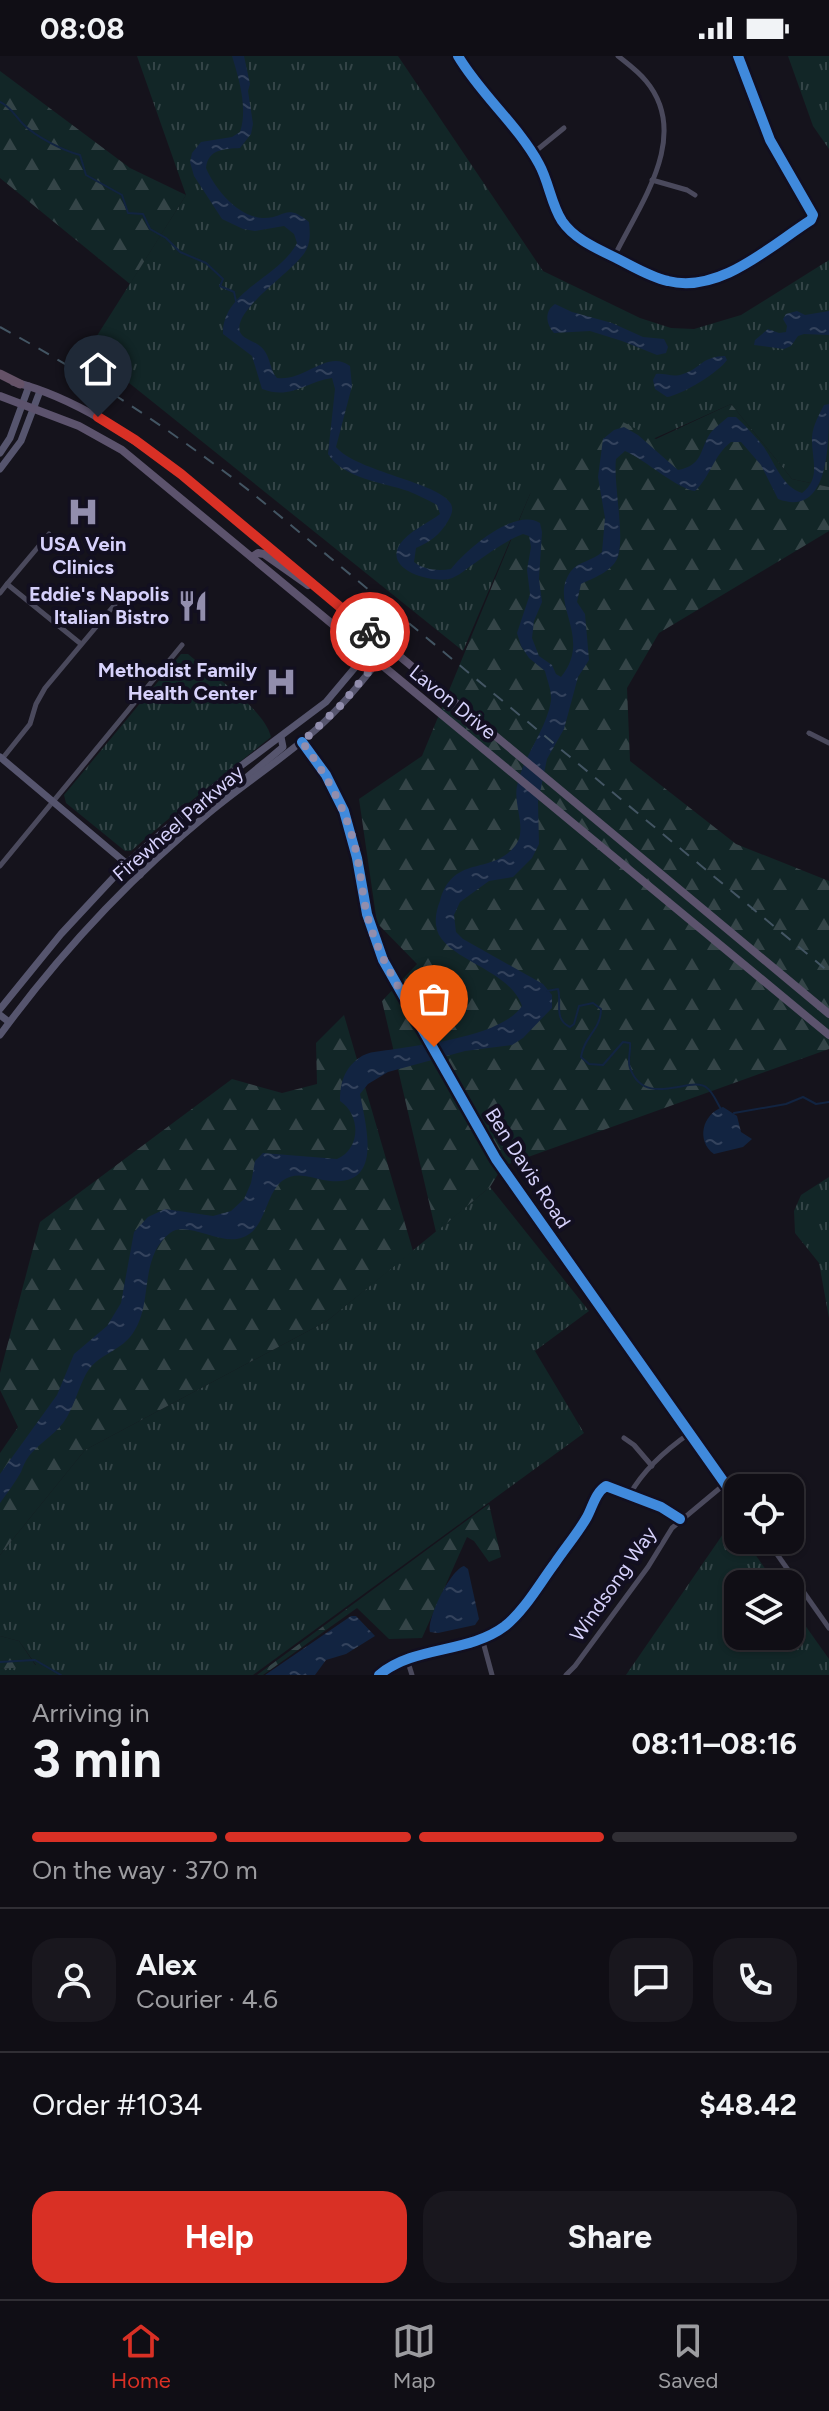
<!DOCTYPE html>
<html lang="en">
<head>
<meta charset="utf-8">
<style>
	:root { --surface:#100e15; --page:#19171e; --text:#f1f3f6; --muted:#9c9ca0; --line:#302e34; --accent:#d93025 }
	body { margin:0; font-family:Figtree,sans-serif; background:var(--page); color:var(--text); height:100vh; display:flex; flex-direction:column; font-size:30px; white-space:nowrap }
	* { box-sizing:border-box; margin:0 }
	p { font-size:26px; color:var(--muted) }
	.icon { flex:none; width:44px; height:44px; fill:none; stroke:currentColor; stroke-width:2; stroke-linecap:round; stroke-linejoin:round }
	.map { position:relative; height:1619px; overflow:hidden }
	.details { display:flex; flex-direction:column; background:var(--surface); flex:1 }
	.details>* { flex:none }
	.controls { position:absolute; left:724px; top:1418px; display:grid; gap:16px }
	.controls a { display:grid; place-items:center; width:80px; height:80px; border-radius:16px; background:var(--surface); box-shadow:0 2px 6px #0004,0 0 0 2px var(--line); font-size:40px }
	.pin { position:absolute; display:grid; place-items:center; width:68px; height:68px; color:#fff; margin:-82px -34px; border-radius:50% 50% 50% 0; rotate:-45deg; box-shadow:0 0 8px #0007 }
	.pin .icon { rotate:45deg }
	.courier { position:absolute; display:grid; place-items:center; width:80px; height:80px; margin:-40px; border:6px solid #d93025; border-radius:50%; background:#fff; color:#222; box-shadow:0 2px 10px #0007 }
	.overview em { font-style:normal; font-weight:700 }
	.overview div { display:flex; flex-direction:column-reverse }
	.overview { display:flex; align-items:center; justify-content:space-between; height:136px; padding:0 32px }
	h1 { font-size:52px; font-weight:700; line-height:60px }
	.bar { display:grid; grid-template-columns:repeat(4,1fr); gap:12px 8px; align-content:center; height:96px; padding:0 32px }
	.bar i { height:10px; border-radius:6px; background:var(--line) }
	.bar .on { background:var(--accent) }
	.bar p { grid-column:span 4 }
	.line { display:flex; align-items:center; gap:20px; padding:0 32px; border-top:2px solid var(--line) }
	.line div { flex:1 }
	.round { display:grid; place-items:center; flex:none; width:84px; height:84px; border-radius:24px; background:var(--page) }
	.cta { display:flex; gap:16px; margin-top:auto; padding:16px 32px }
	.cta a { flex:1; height:92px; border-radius:24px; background:var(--accent); color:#fff; font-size:32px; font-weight:700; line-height:92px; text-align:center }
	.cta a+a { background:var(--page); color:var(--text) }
	.status { display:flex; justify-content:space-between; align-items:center; height:56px; padding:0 40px; background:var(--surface); direction:ltr }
	.status svg { height:22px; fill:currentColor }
	.menu { display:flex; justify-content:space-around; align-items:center; height:112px; border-top:2px solid var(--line); background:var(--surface); font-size:22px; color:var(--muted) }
	.menu a { display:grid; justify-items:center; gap:4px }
	.menu .on { color:var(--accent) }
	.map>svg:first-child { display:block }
</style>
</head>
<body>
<div class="status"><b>08:08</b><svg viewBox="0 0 49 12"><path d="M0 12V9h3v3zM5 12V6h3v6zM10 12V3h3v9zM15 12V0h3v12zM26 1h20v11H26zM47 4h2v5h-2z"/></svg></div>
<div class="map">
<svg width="829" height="1619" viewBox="0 0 829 1619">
	<defs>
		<pattern id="grass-tufts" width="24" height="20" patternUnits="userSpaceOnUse" patternTransform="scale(2)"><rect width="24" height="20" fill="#122627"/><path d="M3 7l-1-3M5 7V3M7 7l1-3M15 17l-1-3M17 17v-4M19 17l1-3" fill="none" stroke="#344447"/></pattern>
		<pattern id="forest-firs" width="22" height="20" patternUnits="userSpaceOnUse" patternTransform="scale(2)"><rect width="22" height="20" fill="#122627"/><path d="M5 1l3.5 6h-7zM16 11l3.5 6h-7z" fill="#344447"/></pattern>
		<pattern id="water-ripples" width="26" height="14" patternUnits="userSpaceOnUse" patternTransform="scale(2)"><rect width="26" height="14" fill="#122441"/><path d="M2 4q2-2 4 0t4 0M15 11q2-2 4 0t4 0" fill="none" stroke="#34435d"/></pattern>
	</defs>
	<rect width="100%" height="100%" fill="#15131c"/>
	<g fill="url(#grass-tufts)">
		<polygon points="137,0 398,0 543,215 640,262 671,272 694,273 741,259 829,204 829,431 792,423 731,348 530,438 463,595 88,294 186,139"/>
		<polygon points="788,0 829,0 829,93 813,70"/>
		<path d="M 181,598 L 188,598 C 211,618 264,652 271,681 L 166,765 L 131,795 L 125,795 L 66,747 L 64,739 Z"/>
		<polygon points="829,1121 829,1262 819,1207 795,1177 794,1155 801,1139"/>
		<polygon points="490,1131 589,1255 535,1295 584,1377 253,1619 0,1619 0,1613 36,1609 19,1585 0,1580 0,1499 85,1394 327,1265"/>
		<polygon points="732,1465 738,1474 738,1484 745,1484 776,1528 738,1528 738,1580 790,1580 790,1548 829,1603 829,1619 626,1619"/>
	</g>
	<g fill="url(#forest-firs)">
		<polygon points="0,15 130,112 186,139 130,228 0,122"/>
		<polygon points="731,348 792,423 829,431 829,475 659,577 627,632 630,705 736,788 829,825 829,993 503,1110 490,1131 436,1176 382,945 417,908 377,867 359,743 422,700 530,438 621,365 656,383"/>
		<polygon points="344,959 413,1195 327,1265 85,1394 0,1499 0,1397 18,1371 0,1334 0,1317 40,1166 232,1023 282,1037 317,1028 316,987"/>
		<polygon points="489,1448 501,1501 489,1506 474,1485 467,1481 422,1582 389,1583 357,1552 263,1619 257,1619"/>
		<polygon points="0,1580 19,1585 36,1610 0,1613"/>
	</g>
	<g fill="url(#water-ripples)">
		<path d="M 232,0 L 244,0 L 250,28 L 248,35 L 253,68 L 251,78 L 240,92 C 224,93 208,93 206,112 C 215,133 237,160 262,162 C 285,163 285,146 309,166 C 310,176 311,187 305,196 C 294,215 232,254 240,276 C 243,283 254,285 260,290 C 271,299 269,313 277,322 C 305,326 327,293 350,310 L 352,330 L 336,391 C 357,416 439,426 451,448 C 454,454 451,460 448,465 C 439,480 431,485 416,492 L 414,506 C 424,514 438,515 451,513 C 466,494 515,451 540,467 L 542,476 L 539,523 L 542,546 L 534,565 L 532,582 L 539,600 L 552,609 L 556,618 L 561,621 C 594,580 547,548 571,515 C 579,505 593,505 602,496 L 605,462 L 598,421 L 603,383 L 614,374 L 624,371 L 638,379 L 678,414 C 705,409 699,391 712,375 C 717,370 723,365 728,361 L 736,361 C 744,368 751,376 758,384 C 773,399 779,430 802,437 C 822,422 811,402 812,381 C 813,369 819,359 824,349 L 829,348 C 829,390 829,462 778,443 L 761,409 L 741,386 L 731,386 C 713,400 711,420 695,435 C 679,434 644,403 625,395 L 616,403 C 613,428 626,483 617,503 C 611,516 593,522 581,528 L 577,546 L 585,558 L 589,604 L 578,621 L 564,673 L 547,703 L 538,746 L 539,788 L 532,802 L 513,821 L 489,825 L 460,846 L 454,859 L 456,876 L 463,883 L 543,928 L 552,939 L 552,952 L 523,982 L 512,989 L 465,995 L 388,1016 L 368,1028 L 360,1038 C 367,1075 384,1135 323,1124 C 309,1121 295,1115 282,1125 C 264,1140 266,1175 241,1182 C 220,1189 186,1164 170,1177 C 138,1202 154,1247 133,1277 C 122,1294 101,1298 90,1312 C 82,1321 75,1348 67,1361 C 58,1377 40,1386 29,1400 C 25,1405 23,1411 21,1416 C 15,1427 7,1437 0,1447 L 0,1418 L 57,1339 L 74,1298 L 107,1270 L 121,1247 L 134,1176 L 148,1161 L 165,1153 L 213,1160 L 231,1155 L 244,1143 L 251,1127 L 255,1105 L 263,1097 L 337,1103 C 361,1093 361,1059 340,1045 C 340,1027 344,1013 359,1002 C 367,995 384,995 395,993 C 428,988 503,979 522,950 C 509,911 439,903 436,869 C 435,861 437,852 440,845 C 453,798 491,820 515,790 C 528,774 513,749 517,730 C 523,700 546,675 551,645 C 552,635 547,624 545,615 L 529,602 L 521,590 L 517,577 L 530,538 L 527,514 L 531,491 L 529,480 L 523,478 C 505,485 491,496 475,507 C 467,512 458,521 449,523 C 431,527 383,514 400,488 C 408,476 428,467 440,458 L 437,449 C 428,444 418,439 408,435 C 382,426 344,423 328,398 L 335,333 L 332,322 C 305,326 291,344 262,333 L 252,300 L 223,278 C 222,235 279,222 297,187 L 294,178 L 284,170 L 255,175 L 243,173 L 222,163 L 194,120 L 190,106 L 192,97 L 201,86 L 232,81 L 240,76 C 248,52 239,23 232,0 Z"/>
		<path d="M 555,248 L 572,256 L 612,267 L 643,281 L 664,283 L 668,291 L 666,297 L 657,299 L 622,285 L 590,275 L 554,277 C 546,268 544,255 555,248 Z"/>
		<polygon points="797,255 805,259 829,255 829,279 804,278 798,280 791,290 784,293 754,289 755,284 768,273 779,277 786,276 787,270 783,263 786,258"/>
		<path d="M 725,300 L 727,304 C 719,316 682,339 667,341 L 655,333 L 653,324 L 656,318 C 666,317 673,322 683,318 C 702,312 700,301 725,300 Z"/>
		<path d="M 723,1051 L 737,1060 L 741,1076 L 752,1083 L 743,1091 L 714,1098 C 696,1085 702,1058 723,1051 Z"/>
		<path d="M 464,1510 L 468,1513 L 479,1563 L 475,1569 L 438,1577 L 430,1576 C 426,1564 450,1514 464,1510 Z"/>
		<polygon points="351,1560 356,1560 375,1580 346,1598 326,1604 315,1619 265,1619"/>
	</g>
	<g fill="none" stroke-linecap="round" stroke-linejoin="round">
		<g stroke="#122441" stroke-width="2">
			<path d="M 0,46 C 11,51 15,60 23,68 C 36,81 64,95 80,99 L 86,119 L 122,139 L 128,157 L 143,158 L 150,173 L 166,182 L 180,196 L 206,207 L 223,223 L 220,230 L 234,236 L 236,245"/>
			<path d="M 547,935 L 558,933 C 562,947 553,963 570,971 L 574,968 L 579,950 L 593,947 L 601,953 C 601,974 584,980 581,1001 L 589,1008 L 603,1009 L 623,986 L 630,987 C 631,995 627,1005 630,1012 C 645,1054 692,1018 707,1032 C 713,1036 717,1047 721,1053"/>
			<polyline points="734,1057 786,1048 803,1041 816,1048 829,1046"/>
			<polyline points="0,1606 35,1604 61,1619"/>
		</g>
		<g stroke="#4a495c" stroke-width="5">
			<path d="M 458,0 C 481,39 518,69 539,108 C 549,126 551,148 562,165 C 575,184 598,193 618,203 C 634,211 650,221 668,225 C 720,238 770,190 811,164 L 813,159 L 770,84 L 738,0"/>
			<polyline points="532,98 564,72"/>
			<polyline points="652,124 687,134 695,139"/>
			<path d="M 614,201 C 639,149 692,80 646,25 C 638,15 628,8 618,0"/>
			<polyline points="49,478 7,528 81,588"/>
			<polyline points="0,537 7,528"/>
			<polyline points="809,677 829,687"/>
			<polyline points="302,686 326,719 344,755 357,802 367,858 383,904 496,1103 738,1446"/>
			<polyline points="2,703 30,668 36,648 45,632 122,540"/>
			<polyline points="0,810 182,589"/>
			<polyline points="624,1382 634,1389 652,1410"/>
			<path d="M 630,1438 C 644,1413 667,1393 690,1377"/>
			<polyline points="767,1484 829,1572"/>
			<polyline points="482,1582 492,1619"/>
			<polyline points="407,1603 412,1619"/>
			<path d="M 379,1619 C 415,1589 468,1598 505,1570 C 525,1554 540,1527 555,1507 C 565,1492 578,1477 587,1461 C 593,1450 595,1437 606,1430 L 661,1451 L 680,1463"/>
			<polyline points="566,1619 575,1610 648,1511 672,1472 726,1427"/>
		</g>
		<g stroke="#56556e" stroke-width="7">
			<polyline points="0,397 10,382 29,330"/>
			<polyline points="0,413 21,385 40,335"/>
			<polyline points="0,701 140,819"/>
			<polyline points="223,741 283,691 281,681"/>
			<polyline points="0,953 61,878 127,807 230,718 326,646 379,583"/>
			<polyline points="0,959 9,966"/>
			<path d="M 0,979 C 60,897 131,821 210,756 C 246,726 286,701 321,669 C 346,646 368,618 389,591"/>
		</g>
		<g stroke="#5c536d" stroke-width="8">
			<path d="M 14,326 C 76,342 131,380 181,418 L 829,958"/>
			<polyline points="0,340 79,370 122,394 829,979"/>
			<polyline points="252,501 258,497 264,498 308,529"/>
		</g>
		<polyline stroke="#655267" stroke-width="9" points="0,318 20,328"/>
		<path stroke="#435563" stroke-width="2" stroke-dasharray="12 10" stroke-linecap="butt" d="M 0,271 C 89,319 171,374 251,436 L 829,916"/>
		<defs>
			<g id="cycleway">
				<path d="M 458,0 C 481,39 518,69 539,108 C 549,126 551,148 562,165 C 575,184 598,193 618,203 C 634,211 650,221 668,225 C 720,238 770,190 811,164 L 813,159 L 770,84 L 738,0"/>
				<polyline points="302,686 326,719 344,755 357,802 367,858 383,904 496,1103 738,1446"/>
				<path d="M 379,1619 C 415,1589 468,1598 505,1570 C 525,1554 540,1527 555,1507 C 565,1492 578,1477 587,1461 C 593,1450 595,1437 606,1430 L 661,1451 L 680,1463"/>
			</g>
		</defs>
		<use href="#cycleway" stroke="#120f20" stroke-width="15"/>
		<use href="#cycleway" stroke="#408adc" stroke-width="10"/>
	</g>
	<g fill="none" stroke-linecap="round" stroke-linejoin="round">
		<path stroke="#928ead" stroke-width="8" stroke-dasharray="0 14.4" d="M 370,576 L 389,591 L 341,649 L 302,686 C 328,721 348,756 357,800 C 362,824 363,849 371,872 C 385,915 412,952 434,991"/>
		<polyline stroke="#d93025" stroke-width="10" points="98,361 135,384 181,418 370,576"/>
	</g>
	<defs>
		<symbol id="hospital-bare" viewBox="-9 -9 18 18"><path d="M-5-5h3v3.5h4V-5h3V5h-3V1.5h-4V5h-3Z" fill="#928ead" stroke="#120f20" stroke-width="2.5" paint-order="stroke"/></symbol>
		<symbol id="restaurant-bare" viewBox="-9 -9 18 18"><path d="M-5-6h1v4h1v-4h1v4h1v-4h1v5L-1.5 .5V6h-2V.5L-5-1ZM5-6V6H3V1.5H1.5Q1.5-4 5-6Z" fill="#928ead" stroke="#120f20" stroke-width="2.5" paint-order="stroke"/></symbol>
	</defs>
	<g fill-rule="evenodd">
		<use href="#hospital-bare" x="61" y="434" width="44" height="44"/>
		<use href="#restaurant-bare" x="171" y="528" width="44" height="44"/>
		<use href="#hospital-bare" x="259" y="604" width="44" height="44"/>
	</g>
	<g text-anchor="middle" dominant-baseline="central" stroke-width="8" stroke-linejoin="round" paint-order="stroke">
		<g font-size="20" font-weight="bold" fill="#d6d1fb" stroke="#120f20" text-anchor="end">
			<text x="83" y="488" text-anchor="middle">USA Vein<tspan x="83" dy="23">Clinics</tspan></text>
			<text x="169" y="538">Eddie's Napolis<tspan x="169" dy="23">Italian Bistro</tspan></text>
			<text x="257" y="614">Methodist Family<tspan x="257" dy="23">Health Center</tspan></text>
		</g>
		<g font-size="20" fill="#d6d1fb" stroke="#120f20">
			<text transform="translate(453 646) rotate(39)">Lavon Drive</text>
			<text transform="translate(178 767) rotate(-41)">Firewheel Parkway</text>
			<text transform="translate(528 1112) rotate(57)">Ben Davis Road</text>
			<text transform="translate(613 1528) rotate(-55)">Windsong Way</text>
		</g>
	</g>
</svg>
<div class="controls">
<a><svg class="icon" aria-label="locate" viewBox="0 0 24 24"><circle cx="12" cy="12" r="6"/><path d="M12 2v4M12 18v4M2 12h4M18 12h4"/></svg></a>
<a><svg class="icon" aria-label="layers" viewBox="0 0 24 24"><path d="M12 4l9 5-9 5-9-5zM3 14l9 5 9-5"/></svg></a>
</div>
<div class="pin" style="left:434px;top:991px;background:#ea580c"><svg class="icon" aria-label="bag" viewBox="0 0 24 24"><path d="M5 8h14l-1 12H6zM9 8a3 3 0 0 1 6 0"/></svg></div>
<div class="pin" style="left:98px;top:361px;background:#1f2937"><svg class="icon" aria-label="home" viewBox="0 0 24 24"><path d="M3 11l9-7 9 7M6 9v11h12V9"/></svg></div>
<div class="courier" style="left:370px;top:576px"><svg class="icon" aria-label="bike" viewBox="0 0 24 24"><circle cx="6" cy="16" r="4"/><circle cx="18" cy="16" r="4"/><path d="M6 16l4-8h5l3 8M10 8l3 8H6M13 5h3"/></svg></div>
</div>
<section class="details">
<div class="overview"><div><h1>3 min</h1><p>Arriving in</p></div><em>08:11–08:16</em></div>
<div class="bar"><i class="on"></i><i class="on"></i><i class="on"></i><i></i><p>On the way · 370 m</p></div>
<div class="line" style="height:144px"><a class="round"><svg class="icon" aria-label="person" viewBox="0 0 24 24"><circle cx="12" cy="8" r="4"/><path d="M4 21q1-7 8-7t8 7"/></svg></a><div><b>Alex</b><p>Courier · 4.6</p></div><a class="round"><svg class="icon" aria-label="chat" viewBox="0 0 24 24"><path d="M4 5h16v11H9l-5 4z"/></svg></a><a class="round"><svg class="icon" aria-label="phone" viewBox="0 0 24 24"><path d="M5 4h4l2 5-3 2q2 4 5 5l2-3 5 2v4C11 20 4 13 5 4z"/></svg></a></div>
<div class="line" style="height:104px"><div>Order #1034</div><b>$48.42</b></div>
<div class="cta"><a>Help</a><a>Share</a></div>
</section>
<nav class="menu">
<a class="on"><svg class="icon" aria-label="home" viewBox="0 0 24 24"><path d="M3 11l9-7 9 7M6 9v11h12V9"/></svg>Home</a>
<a><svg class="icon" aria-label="map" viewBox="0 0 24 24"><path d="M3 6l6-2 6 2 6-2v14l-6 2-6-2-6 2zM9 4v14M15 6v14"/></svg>Map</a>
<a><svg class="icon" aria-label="saved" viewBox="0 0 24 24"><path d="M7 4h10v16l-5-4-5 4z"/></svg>Saved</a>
</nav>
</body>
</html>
